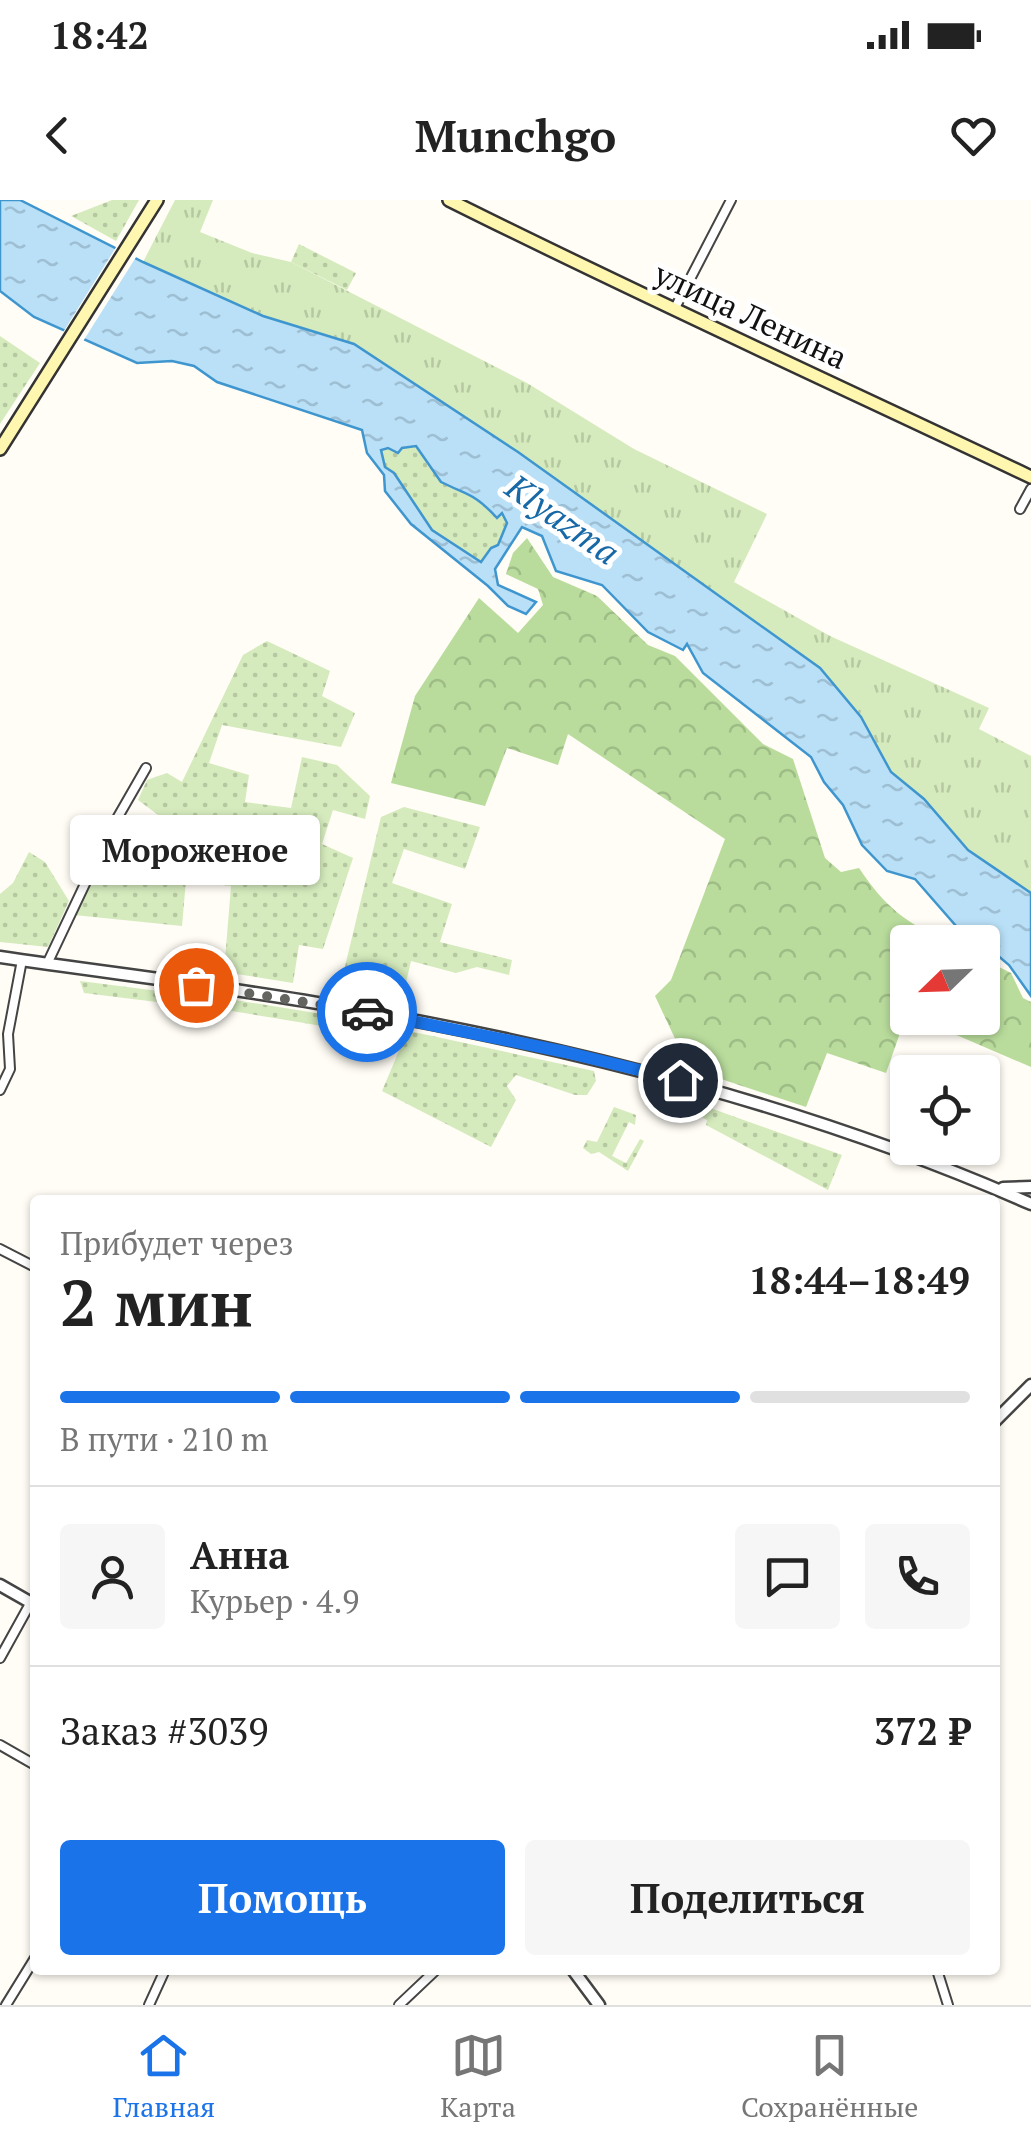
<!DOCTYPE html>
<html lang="ru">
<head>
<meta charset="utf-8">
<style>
	:root { --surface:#fff; --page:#f6f6f6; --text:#222; --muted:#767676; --line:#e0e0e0; --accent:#1a73e8 }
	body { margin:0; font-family:"PT Serif",serif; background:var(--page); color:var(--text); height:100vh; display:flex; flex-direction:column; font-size:38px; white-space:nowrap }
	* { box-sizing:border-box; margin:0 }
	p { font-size:32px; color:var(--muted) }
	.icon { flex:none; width:55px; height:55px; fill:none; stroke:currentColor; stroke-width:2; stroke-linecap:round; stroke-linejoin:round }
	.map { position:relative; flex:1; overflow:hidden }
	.panel { position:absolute; left:30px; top:995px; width:970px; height:780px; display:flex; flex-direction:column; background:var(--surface); border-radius:10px; box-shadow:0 2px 8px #0004 }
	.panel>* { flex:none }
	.needle { width:65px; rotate:247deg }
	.fabs { position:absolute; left:890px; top:725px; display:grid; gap:20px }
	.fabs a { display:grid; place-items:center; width:110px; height:110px; border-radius:10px; background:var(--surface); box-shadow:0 2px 8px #0004; font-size:50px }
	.pin { position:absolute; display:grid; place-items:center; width:85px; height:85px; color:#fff; margin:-42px; border:5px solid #fff; border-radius:50%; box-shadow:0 2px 10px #0007 }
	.courier { position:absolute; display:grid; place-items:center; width:100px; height:100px; margin:-50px; border:8px solid #1a73e8; border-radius:50%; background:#fff; color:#222; box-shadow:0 2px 12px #0007 }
	.bubble { position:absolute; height:70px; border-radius:10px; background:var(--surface); box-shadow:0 2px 8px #0004; font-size:32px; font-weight:700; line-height:70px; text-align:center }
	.head em { font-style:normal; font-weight:700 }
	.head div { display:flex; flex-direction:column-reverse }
	.head { display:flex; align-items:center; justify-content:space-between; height:170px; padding:0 30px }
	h1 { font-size:65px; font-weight:700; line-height:75px }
	.bar { display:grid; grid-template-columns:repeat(4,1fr); gap:15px 10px; align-content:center; height:120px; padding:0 30px }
	.bar i { height:12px; border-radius:8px; background:var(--line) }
	.bar .on { background:var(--accent) }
	.bar p { grid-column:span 4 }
	.line { display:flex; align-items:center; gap:25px; padding:0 30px; border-top:2px solid var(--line) }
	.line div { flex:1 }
	.round { display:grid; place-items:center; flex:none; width:105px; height:105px; border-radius:10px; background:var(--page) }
	.button { display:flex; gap:20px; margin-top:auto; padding:20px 30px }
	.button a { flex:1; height:115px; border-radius:10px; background:var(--accent); color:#fff; font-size:40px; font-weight:700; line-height:115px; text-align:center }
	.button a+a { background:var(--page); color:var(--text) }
	.status { display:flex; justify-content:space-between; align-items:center; height:70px; padding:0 50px; background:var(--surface); direction:ltr }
	.status svg { height:28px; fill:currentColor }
	header { display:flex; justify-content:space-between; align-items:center; height:130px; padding:0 30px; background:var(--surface); font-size:45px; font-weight:700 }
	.dock { display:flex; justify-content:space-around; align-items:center; height:140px; border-top:2px solid var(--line); background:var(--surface); font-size:28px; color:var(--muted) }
	.dock a { display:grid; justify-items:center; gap:5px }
	.dock .on { color:var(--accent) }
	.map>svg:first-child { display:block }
</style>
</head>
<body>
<div class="status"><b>18:42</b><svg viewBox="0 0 49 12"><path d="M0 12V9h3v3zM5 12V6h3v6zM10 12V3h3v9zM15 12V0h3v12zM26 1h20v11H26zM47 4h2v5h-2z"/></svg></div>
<header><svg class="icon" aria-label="back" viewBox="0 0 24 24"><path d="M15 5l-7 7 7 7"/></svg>Munchgo<svg class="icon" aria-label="heart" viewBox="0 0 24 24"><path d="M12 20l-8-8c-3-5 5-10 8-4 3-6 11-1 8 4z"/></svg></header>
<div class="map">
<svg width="1031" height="1805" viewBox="0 0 1031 1805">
	<defs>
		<pattern id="grass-dots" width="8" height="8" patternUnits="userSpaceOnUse" patternTransform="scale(2.5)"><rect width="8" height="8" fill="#d5ebbd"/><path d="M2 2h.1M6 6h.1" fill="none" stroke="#b6c8a1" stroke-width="1.8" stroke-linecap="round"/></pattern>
		<pattern id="forest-crowns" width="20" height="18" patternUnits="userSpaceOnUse" patternTransform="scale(2.5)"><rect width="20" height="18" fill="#b9dc9c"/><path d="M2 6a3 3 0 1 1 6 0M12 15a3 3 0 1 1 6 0" fill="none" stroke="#9ebc85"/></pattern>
		<pattern id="park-tufts" width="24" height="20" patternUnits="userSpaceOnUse" patternTransform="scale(2.5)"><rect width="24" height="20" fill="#d5ebbd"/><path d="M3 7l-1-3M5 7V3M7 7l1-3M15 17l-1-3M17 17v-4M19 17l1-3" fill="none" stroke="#b6c8a1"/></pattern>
		<pattern id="water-ripples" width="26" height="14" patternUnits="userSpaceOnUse" patternTransform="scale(2.5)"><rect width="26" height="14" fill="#b9e0f7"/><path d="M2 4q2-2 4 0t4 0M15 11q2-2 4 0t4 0" fill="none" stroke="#9ebfd3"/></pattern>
	</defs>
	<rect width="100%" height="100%" fill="#fffdf5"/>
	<g fill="url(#grass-dots)">
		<polygon points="112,0 139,0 116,41 71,16"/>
		<polygon points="299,44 356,73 347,90 291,62"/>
		<polygon points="0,136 40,163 0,224"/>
		<polygon points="416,245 428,266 479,299 497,318 502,312 507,323 498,345 491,348 481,362 432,330 394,273 385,267 381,250"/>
		<polygon points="267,441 330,471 322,496 355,513 341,547 222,525 209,563 249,575 245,602 291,608 302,557 337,565 370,596 365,619 333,610 322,644 353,658 323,749 299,745 293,783 224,772 231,686 186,680 182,726 74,715 103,663 132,676 165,620 138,600 147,580 167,573 182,582 243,455"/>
		<polygon points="404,607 480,627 465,669 404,649 392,683 452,704 440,742 512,760 509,775 477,767 456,773 411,761 402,800 340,787 381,617"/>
		<polygon points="29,652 45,662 69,701 48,747 0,742 0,694 13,683"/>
		<polygon points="80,781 182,794 189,806 84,793"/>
		<polygon points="210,796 334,816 334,828 208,807"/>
		<polygon points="358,820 594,871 596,881 587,895 575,895 516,875 507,886 516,900 491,947 382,891 404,839 353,831"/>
		<polygon points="657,889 842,955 828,990 706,925 707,920 656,893"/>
		<polygon points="614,907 636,915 635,925 629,922 612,956 626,963 640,939 644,941 628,971 599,952 591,954 583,948 587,940 597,942"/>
	</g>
	<g fill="url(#forest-crowns)">
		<path d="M 527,338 L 553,377 L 597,396 L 648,445 L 675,456 L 763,544 L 793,559 L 825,658 L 841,672 L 859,668 C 885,707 905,722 947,742 L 908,742 L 907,813 L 886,873 L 827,853 L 806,907 L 718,878 L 686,862 L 655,796 L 671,780 L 725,639 L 568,534 L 558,565 L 507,548 L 485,606 L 391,583 L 415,496 L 479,398 L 518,433 L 543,405 L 538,389 L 506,374 L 513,353 Z"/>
		<polygon points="983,759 1011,773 1023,798 1031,802 1031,867 917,818 982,818"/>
	</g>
	<polygon fill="url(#park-tufts)" points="175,0 213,0 200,32 252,53 291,62 527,183 634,249 767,314 734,382 830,436 989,508 979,529 1031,556 1031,693 968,650 924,599 891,572 861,517 736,408 518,252 354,144 263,116 143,62"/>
	<path fill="url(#water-ripples)" stroke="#3f96cf" stroke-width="2.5" fill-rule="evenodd" d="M 0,0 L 20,0 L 143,62 L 263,116 L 354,144 L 518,252 L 820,468 L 861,517 L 891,572 L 924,599 L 968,650 L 1031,693 L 1031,796 L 1009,765 L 982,742 L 957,727 L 915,679 L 887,671 L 862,645 L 843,605 L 824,582 L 811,557 L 703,473 L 687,444 L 683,450 L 648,432 L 602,385 L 556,371 L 542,336 L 522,327 L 495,369 L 498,385 L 536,402 L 526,414 L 508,406 L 488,386 L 411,324 L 385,291 L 384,275 L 367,253 L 362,230 L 217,182 L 194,166 L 172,161 L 137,163 L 34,117 L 0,91 ZM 416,246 L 441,282 C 469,296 474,293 497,318 L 502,313 L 507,323 L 498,345 L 491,348 L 481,362 L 432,330 L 394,273 L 385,267 L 381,250 L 388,248 L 398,253 L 402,248 Z"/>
	<polygon fill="#fffdf5" points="118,44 138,54 82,143 62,134"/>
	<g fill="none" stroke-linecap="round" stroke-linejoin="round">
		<defs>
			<g id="minor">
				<polyline points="675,108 731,0"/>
				<polyline points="1020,309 1031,289"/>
				<polyline points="47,764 111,629 146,568"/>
				<polyline points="0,890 10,869 8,834 22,760"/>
				<polyline points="0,1049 35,1067"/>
				<polyline points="0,1458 31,1402"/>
				<polyline points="0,1545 35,1565"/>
				<polyline points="937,1770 948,1805"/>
				<polyline points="6,1805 35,1758"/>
				<polyline points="149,1805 165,1770"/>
				<polyline points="399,1805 436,1770"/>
			</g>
			<g id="tertiary">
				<path d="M 0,757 C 115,774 231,787 346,808 C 580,849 813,908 1031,1004"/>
				<polyline points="1003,988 1031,987"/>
				<polyline points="995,1221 1031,1185"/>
				<polyline points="0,1385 35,1405"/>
				<polyline points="573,1770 599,1805"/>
			</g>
			<g id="secondary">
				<path d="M 449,0 C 641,96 837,185 1031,277"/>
				<polyline points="0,249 157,0"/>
			</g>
		</defs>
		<use href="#minor" stroke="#444" stroke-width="12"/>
		<use href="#tertiary" stroke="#444" stroke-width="15"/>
		<use href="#secondary" stroke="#333" stroke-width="16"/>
		<use href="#minor" stroke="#fff" stroke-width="8"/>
		<use href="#tertiary" stroke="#fff" stroke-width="10"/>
		<use href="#secondary" stroke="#fff6b0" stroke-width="11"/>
	</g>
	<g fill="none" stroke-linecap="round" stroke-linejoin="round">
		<polyline stroke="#646461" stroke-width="10" stroke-dasharray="0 18" points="196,785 367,812"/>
		<polyline stroke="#1a73e8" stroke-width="12" points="367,812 565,852 680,880"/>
	</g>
	<g text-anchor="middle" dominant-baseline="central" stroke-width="10" stroke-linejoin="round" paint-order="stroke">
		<g font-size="32" fill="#111" stroke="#fff">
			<text transform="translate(751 115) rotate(25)">улица Ленина</text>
		</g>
		<g font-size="35" font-style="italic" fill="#1768a6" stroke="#fff">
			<text transform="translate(563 319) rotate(35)">Klyazma</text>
		</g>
	</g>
</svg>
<div class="fabs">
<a><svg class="needle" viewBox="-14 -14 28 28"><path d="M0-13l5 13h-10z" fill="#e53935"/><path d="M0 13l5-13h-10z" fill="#767676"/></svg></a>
<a><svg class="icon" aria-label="locate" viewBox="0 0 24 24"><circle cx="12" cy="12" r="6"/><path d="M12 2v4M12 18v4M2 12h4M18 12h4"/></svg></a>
</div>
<div class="pin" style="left:196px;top:785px;background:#ea580c"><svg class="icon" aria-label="bag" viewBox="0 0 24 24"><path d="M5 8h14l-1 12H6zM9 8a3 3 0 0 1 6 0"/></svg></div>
<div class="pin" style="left:680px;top:880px;background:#1f2937"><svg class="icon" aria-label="home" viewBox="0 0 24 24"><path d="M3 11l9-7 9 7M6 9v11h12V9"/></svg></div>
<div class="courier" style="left:367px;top:812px"><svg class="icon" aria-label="car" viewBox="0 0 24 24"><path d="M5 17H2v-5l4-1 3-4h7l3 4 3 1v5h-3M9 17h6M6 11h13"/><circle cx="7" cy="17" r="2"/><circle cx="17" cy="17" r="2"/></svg></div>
<div class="bubble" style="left:70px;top:615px;width:250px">Мороженое</div>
<section class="panel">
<div class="head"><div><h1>2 мин</h1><p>Прибудет через</p></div><em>18:44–18:49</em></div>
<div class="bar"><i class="on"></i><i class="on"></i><i class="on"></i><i></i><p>В пути · 210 m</p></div>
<div class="line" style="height:180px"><a class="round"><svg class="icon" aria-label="person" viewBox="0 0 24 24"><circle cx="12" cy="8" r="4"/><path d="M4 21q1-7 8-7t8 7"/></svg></a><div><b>Анна</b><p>Курьер · 4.9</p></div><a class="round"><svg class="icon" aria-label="chat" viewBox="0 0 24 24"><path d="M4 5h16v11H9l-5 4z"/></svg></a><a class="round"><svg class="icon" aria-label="phone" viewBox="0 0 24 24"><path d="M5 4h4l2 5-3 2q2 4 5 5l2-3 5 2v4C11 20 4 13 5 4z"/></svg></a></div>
<div class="line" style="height:130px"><div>Заказ #3039</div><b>372 ₽</b></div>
<div class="button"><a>Помощь</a><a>Поделиться</a></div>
</section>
</div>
<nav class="dock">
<a class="on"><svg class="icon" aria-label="home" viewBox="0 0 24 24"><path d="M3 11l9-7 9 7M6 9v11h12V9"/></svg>Главная</a>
<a><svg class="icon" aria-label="map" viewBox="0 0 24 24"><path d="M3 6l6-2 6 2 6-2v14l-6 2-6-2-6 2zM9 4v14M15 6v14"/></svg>Карта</a>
<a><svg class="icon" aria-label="saved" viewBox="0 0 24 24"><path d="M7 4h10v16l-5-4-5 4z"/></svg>Сохранённые</a>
</nav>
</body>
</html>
